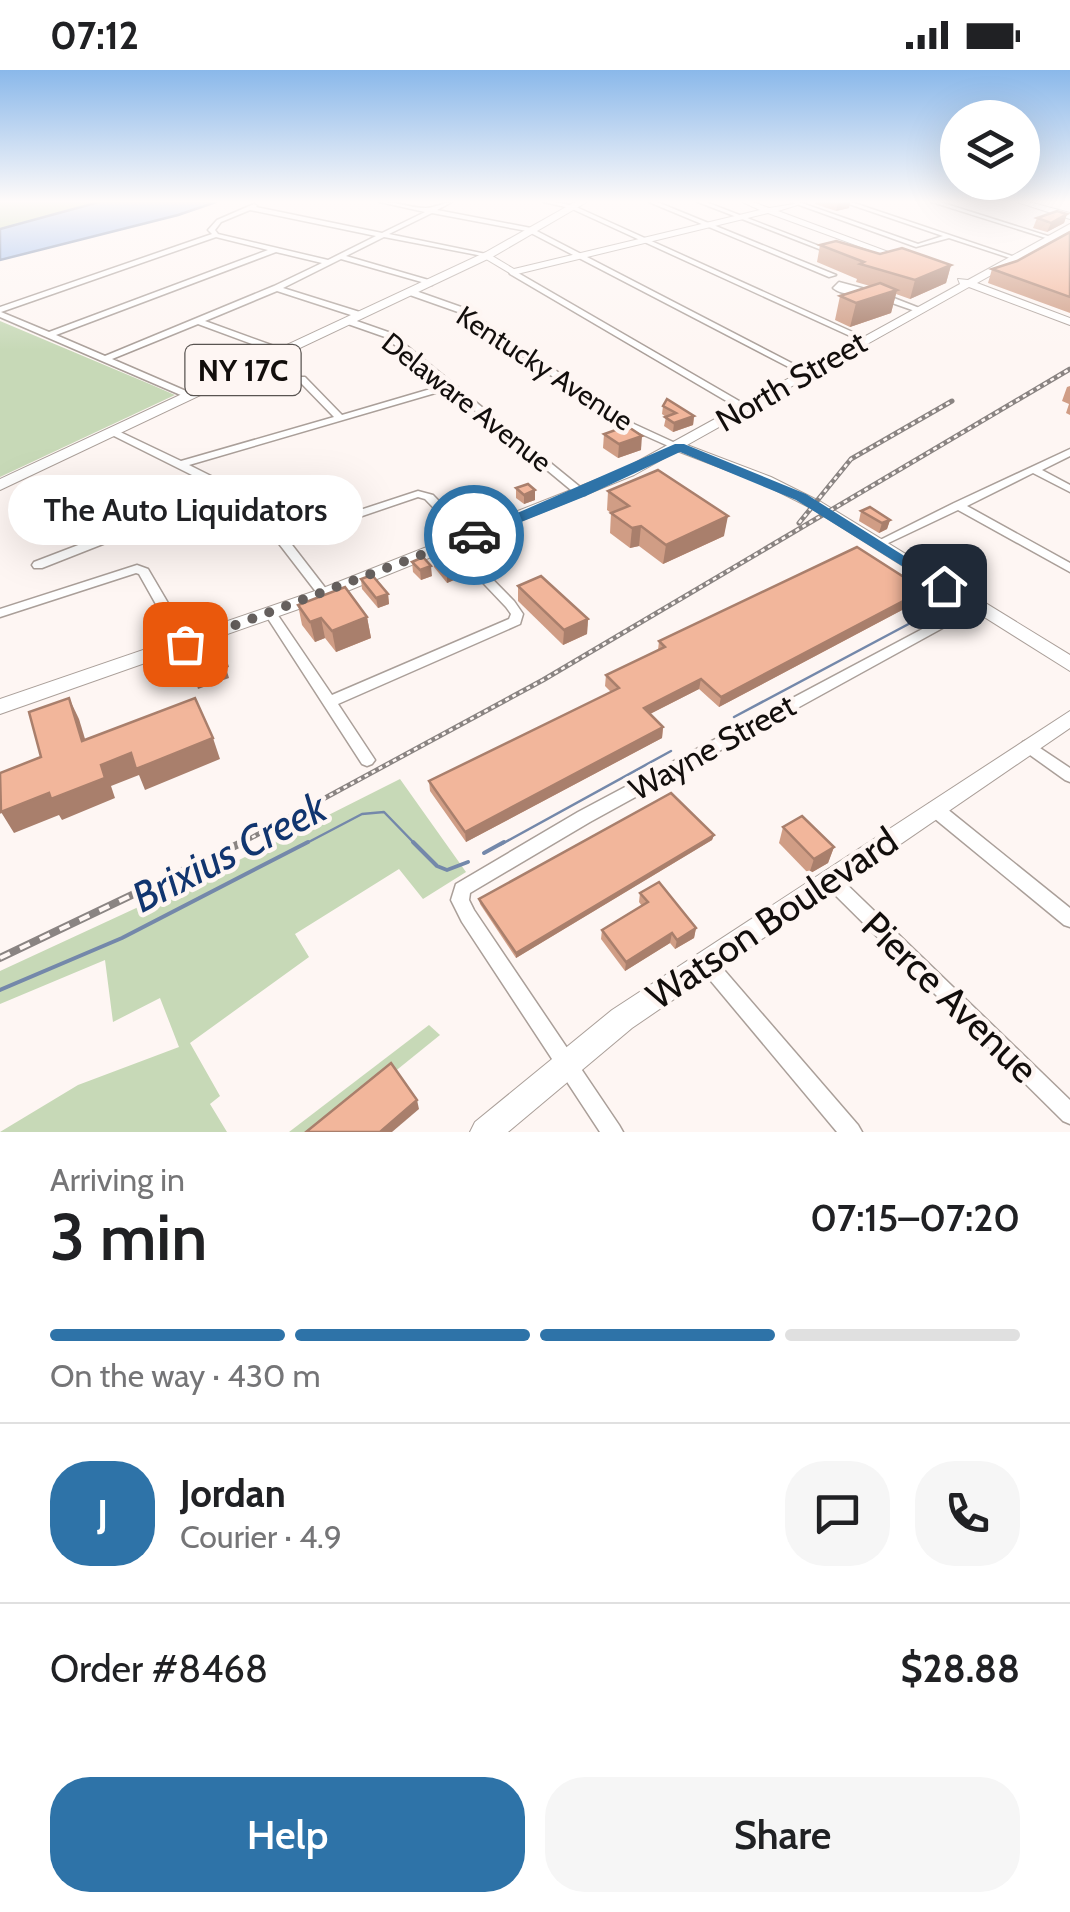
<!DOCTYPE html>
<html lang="en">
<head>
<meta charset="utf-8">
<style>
	:root { --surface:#fff; --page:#f6f6f6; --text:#202124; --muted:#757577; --line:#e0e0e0; --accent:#2e73a8 }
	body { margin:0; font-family:Cabin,sans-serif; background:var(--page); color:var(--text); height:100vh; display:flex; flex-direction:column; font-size:38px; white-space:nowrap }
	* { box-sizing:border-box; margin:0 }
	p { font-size:32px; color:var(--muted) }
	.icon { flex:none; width:55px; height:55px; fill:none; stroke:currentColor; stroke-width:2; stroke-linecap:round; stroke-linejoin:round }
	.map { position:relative; height:1062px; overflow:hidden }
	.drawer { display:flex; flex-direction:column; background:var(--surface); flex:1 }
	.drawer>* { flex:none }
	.tools { position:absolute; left:940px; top:30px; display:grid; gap:20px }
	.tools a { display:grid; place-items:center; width:100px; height:100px; border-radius:50%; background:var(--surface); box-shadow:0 10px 40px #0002; font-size:50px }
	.pin { position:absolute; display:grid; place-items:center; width:85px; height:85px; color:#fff; margin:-42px; border-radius:20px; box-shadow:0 5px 15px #0006 }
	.courier { position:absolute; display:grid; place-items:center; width:100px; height:100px; margin:-50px; border:8px solid #2e73a8; border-radius:50%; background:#fff; color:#222; box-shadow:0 2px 12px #0007 }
	.bubble { position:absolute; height:70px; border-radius:35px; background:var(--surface); box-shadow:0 10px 40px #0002; font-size:32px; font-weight:600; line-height:70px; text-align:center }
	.headline em { font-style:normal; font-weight:600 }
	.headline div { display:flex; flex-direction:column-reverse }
	.headline { display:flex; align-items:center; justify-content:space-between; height:170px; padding:0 50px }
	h1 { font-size:65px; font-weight:600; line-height:75px }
	.bar { display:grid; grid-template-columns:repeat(4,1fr); gap:15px 10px; align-content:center; height:120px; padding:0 50px }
	.bar i { height:12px; border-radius:8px; background:var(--line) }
	.bar .active { background:var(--accent) }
	.bar p { grid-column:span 4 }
	.line { display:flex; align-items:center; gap:25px; padding:0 50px; border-top:2px solid var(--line) }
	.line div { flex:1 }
	.round { display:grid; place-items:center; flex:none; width:105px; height:105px; border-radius:40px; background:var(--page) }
	.cta { display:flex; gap:20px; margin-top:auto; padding:20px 50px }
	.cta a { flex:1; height:115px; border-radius:40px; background:var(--accent); color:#fff; font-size:40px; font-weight:600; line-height:115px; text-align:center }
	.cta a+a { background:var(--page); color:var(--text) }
	.status { display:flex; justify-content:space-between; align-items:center; height:70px; padding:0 50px; background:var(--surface); direction:ltr }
	.status svg { height:28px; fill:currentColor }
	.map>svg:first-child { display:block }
</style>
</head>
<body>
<div class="status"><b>07:12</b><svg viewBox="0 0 49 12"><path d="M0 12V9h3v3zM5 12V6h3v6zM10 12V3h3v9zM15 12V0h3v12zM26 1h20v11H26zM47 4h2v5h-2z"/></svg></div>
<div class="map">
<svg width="1070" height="1062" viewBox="0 0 1070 1062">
	<rect width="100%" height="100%" fill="#fef6f3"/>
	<g fill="#c7d9b7">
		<polygon points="0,132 99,132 0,159"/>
		<polygon points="0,251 152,315 175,325 0,407"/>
		<polygon points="400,709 466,802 423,829 399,799 295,864 309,887 190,973 220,1026 210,1034 227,1062 0,1062 78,1015 179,977 160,928 113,952 105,890 0,934 0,901 227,796"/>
		<polygon points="429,955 440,965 320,1062 289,1062"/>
	</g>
	<polygon fill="#9ebdee" stroke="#7488aa" stroke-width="2.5" points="99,132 216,132 178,145 0,190 0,159"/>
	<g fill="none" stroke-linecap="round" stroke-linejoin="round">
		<g stroke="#7488aa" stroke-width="2.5">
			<polyline points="734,647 948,533"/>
			<polyline points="303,775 362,744 384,742 416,775"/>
			<polyline points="500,775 671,681"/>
		</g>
		<g stroke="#7488aa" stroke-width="4">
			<polyline points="413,772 437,796 447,800 468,792"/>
			<polyline points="484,783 504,772"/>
			<polyline points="0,920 122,868 308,772"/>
		</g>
		<defs>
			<g id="street">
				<path d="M 380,132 C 396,131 410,138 426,138 C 434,138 443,133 452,132 L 437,140 L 531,158 L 809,302 L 802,304 L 527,161 L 432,143 L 389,164 L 486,184 L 489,186 L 488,187 L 384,167 L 346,186 L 432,211 L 432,215 L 341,189 L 283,218 L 363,243 L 363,247 L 357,247 L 277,221 L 205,251 L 285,280 L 285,284 L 279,284 L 198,254 L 112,289 L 193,324 L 195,326 L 190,329 L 0,247 L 0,237 L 212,164 L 208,160 L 217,150 L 254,134 L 257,136 L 256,137 L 382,163 L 425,142 ZM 250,140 L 376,166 L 328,190 L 218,164 L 215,160 L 221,152 ZM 216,167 L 268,180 L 49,262 L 1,242 ZM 276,182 L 322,193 L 274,216 L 105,286 L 56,265 Z"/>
				<polygon points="544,132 555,132 574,136 868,269 861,271 570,138"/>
				<polygon points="649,132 657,132 836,205 829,207"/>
				<polygon points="698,132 706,132 837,183 832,184"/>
				<polygon points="791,132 799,132 918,174 943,166 843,132 851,132 1018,188 1013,189 949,168 916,177"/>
				<polygon points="932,132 940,132 1054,168 1049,169"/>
				<polygon points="513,200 746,335 748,337 746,339 740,339 510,204 509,202"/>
				<path d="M 839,212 L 869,220 C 858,225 843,226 833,218 Z"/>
				<polygon points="407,220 413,220 464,238 634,354 684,377 683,379 675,379 628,358 458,242 407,224"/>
				<polygon points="875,223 881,223 922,239 915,241 875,227"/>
				<polygon points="345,249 351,249 391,263 585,421 586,423 585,425 577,425 449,319 189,395 235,418 261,436 284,465 418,421 433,425 473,466 475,468 473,470 465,470 425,429 418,427 289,471 330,524 324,528 320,527 253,440 230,424 42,498 34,498 32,495 34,492 222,420 110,364 110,360 116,360 181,391 334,347 299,311 299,307 305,307 342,345 444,315 385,267 345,253"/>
				<polygon points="1070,379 1070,386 1042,400 1070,415 1070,422 1033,403 967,436 1070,493 1070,502 958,440 882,476 874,476 872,474 954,433"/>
				<polygon points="452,471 456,472 514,531 523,544 520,554 338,634 375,690 372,694 367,696 362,694 265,544 267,541 275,541 332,625 509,549 511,544 506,537 448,476 446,474 448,472"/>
				<polygon points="137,495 148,499 192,574 190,577 180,577 139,504 136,503 0,547 0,539"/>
				<polygon points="975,531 979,532 981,535 979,538 590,752 470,823 469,830 474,840 619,1055 623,1062 600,1062 462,852 451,830 456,814 578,742"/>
				<polygon points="1028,670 1070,698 1070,712 1065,710 1023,680 1021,676 1023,672"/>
				<polygon points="935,733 941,734 1070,838 1070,857 1064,855 929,744 927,739 929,734"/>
				<polygon points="830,802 836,804 1070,1030 1070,1054 1063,1051 824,814 821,809 824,804"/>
				<polygon points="706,883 712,886 858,1055 862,1062 837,1062 700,898 697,892 700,886"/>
			</g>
			<g id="secondary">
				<polygon points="742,132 753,132 769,138 807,132 778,141 910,190 902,192 768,143 513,205 481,186 489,184 514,199 760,140"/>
				<polygon points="1017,132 1029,132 1070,143 1070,149"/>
				<polygon points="1070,154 1070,161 977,213 1070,248 1070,255 969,217 687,375 771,407 821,432 1070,585 1070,601 811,438 761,413 677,381 634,405 330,528 0,644 0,629 318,520 624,399 960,214 958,209 968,210"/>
				<polygon points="1070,641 1070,658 632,958 508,1062 470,1062 475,1052 612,940"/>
			</g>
			<polygon id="primary" points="575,132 587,132 494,186 0,420 0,409 486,182"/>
		</defs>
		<use href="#street" stroke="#aa9f99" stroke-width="3"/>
		<use href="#secondary" stroke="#aa9f99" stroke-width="2"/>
		<use href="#primary" stroke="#aa9f99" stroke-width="2"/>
		<use href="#street" fill="#fff" fill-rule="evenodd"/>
		<use href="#secondary" fill="#fff" fill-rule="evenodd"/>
		<use href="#primary" fill="#fff" fill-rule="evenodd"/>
		<defs>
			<g id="rail-far1">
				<polyline points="799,453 851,389 952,331"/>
				<polyline points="238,775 543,610 1070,299"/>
			</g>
			<polyline id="rail" points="0,888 243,772"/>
		</defs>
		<use href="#rail-far1" stroke="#8a8482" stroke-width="5"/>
		<use href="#rail" stroke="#8a8482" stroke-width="8"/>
		<use href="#rail-far1" stroke="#fef6f3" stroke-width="2.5" stroke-dasharray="4" stroke-linecap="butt"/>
		<use href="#rail" stroke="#fef6f3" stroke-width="4" stroke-dasharray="11" stroke-linecap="butt"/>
	</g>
	<g fill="#d09d85">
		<polygon points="815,132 850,132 849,138 836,141 815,134"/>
		<polygon points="1067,144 1064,153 1047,162 1033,158 1037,148"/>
		<polygon points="1070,162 1070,243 988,213 992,199 1017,191"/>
		<polygon points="820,175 880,184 951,195 946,213 910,229 896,224 891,243 850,257 835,250 840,226 870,216 856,212 857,209 817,192"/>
		<polygon points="1070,316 1070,345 1066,343 1069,334 1062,331 1067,317"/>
		<polygon points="663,336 694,346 693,355 673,362 664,356 666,347 662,344"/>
		<polygon points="604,364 641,380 618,388 603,378"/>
		<polygon points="516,418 535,430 524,434 516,428"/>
		<polygon points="608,421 724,466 663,494 639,476 630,478 610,463 611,443 607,440"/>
		<polygon points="861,441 890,450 887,459 879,463 859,451"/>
		<polygon points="433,487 461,507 447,513 434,497"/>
		<polygon points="412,492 432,506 421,510 413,502"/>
		<polygon points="361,509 388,524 389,534 378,538 362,519"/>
		<polygon points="518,516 588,549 587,564 563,575 518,531"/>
		<polygon points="921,530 719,637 699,619 650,644 663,657 662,668 466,772 430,721 429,711 611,622 605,616 606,605 658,580 659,571"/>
		<polygon points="298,535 367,547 371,568 336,582 325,568 315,572 302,555"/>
		<polygon points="783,757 834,777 828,793 809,804 779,773"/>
		<polygon points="714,765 712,770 516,888 480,834 479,829"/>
		<polygon points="640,823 696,858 694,868 675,879 670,873 625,901 601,869 602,860 642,836 639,832"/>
	</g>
	<g fill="#a97f6c">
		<polygon points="842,132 850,132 849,138 836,141 838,133"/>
		<polygon points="1067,144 1064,153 1047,162 1051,153"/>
		<polygon points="951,195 946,213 910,229 915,210"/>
		<polygon points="897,220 891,243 850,257 856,233"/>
		<polygon points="694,346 693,355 673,362 674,353"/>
		<polygon points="642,366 641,380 618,388 619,374"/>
		<polygon points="535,420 535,430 524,434 524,425"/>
		<polygon points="728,446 724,466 663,494 666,475"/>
		<polygon points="890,450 887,459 879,463 882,453"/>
		<polygon points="641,456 639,476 630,478 632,458"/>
		<polygon points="431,496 432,506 421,510 420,500"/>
		<polygon points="460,497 461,507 447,513 447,503"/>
		<polygon points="924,520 921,530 719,637 721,627"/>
		<polygon points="388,524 389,534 378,538 376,528"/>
		<polygon points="367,547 371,568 336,582 332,561"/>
		<polygon points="321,548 325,568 315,572 310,552"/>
		<polygon points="588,549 587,564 563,575 564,560"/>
		<polygon points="224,581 229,597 226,598 229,608 198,619 193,603 219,583"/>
		<polygon points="189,594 194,610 190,612 184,596"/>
		<polygon points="701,609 699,619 642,648 644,638"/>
		<polygon points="69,628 79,649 92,692 82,671"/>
		<polygon points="663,657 662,668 466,772 465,762"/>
		<polygon points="213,668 220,689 145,720 139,705 111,716 115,728 62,750 59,745 14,763 1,742 101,695 131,683"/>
		<polygon points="714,765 712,770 516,888 516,883"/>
		<polygon points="834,777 828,793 809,804 814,789"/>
		<polygon points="696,858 694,868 675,879 677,870"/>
		<polygon points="672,863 670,873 625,901 626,892"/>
		<polygon points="417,1030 419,1039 392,1062 380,1062"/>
	</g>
	<g fill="#f2b69b" stroke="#a97f6c" stroke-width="2.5">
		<polygon points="1057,141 1067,144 1051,153 1037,148"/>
		<polygon points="1070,162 1070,227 992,199 1017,191"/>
		<polygon points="836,171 880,184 902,178 951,195 915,210 860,194 864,192 820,175"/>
		<polygon points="880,213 897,220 856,233 840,226"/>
		<polygon points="667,329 694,346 674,353 665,347 676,343 663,336"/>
		<polygon points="627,356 642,366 619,374 604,364"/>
		<polygon points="658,400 728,446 666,475 641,456 632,458 611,443 629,436 608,421"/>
		<polygon points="528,414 535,420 524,425 516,418"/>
		<polygon points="870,437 890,450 882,453 861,441"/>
		<polygon points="857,477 924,520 721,627 701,609 644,638 663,657 465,762 429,711 619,618 606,605 665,577 659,571"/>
		<polygon points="447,483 460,497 447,503 433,487"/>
		<polygon points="423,487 431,496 420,500 412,492"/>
		<polygon points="372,505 388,524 376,528 361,509"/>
		<polygon points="541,506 588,549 564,560 518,516"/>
		<polygon points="345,517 367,547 332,561 321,548 310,552 298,535"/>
		<polygon points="217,566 224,581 219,583 224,592 193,603 189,594 184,596 177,579"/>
		<polygon points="69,628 82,671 195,628 213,668 136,699 131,683 101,695 105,708 51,729 49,723 1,742 0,703 41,687 29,642"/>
		<polygon points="671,723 714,765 516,883 479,829"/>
		<polygon points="802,746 834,777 814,789 783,757"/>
		<polygon points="659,812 696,858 677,870 672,863 626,892 602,860 648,832 640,823"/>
		<polygon points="391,993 417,1030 380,1062 306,1062"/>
	</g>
	<linearGradient id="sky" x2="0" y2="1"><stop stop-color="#8ab8ea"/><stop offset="0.47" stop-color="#fffbfa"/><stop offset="1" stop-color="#fffbfa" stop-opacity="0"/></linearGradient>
	<rect width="1070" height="280" fill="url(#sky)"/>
	<polygon fill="#2e73a8" points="675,374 684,374 806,424 952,516 939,519 796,430 680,382 586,426 479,469 467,465"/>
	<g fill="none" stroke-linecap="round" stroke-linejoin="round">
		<polyline stroke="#655f5d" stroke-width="10" stroke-dasharray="0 18" points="185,574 474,465"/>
	</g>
	<g text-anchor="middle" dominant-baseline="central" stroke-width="9" stroke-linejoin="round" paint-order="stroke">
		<g font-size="28" fill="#120e0c" stroke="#fef6f3">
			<text transform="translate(545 298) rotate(33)">Kentucky Avenue</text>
			<text transform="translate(467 332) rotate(38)">Delaware Avenue</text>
		</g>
		<rect fill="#fef6f3" stroke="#595451" stroke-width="2.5" x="185.5" y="275" width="115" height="50" rx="8"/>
		<g font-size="30" font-weight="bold" fill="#120e0c">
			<text x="243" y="300">NY 17C</text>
		</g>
		<g font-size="32" fill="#120e0c" stroke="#fef6f3">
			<text transform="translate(791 311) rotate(-30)">North Street</text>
			<text transform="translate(712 677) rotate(-29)">Wayne Street</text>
		</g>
		<g font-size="38" fill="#120e0c" stroke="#fef6f3">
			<text transform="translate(772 848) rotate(-34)">Watson Boulevard</text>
			<text transform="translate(950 927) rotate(44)">Pierce Avenue</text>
		</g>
		<g font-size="42" font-style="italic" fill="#11356f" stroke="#fef6f3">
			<text transform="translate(229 782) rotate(-27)">Brixius Creek</text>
		</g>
	</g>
</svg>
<div class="tools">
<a><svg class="icon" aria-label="layers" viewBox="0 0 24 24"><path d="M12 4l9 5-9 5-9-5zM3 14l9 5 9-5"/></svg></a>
</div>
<div class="pin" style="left:185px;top:574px;background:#ea580c"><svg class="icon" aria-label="bag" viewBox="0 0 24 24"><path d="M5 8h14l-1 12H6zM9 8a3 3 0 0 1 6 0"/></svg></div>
<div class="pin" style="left:944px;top:516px;background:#1f2937"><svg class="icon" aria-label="home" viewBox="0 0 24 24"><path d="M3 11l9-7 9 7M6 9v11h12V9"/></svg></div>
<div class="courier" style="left:474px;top:465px"><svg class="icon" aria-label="car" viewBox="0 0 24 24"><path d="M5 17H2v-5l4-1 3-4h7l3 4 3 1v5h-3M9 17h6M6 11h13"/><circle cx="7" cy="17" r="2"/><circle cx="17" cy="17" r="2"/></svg></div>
<div class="bubble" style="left:8px;top:405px;width:355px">The Auto Liquidators</div>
</div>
<section class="drawer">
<div class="headline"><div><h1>3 min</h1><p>Arriving in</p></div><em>07:15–07:20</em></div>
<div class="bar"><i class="active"></i><i class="active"></i><i class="active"></i><i></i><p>On the way · 430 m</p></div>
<div class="line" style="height:180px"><b class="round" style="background:var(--accent);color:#fff">J</b><div><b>Jordan</b><p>Courier · 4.9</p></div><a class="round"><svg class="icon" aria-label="chat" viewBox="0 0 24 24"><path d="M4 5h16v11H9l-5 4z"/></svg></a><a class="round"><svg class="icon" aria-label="phone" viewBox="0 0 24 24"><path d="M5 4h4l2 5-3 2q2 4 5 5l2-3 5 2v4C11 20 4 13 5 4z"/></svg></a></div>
<div class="line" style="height:130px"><div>Order #8468</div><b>$28.88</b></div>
<div class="cta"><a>Help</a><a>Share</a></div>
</section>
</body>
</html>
